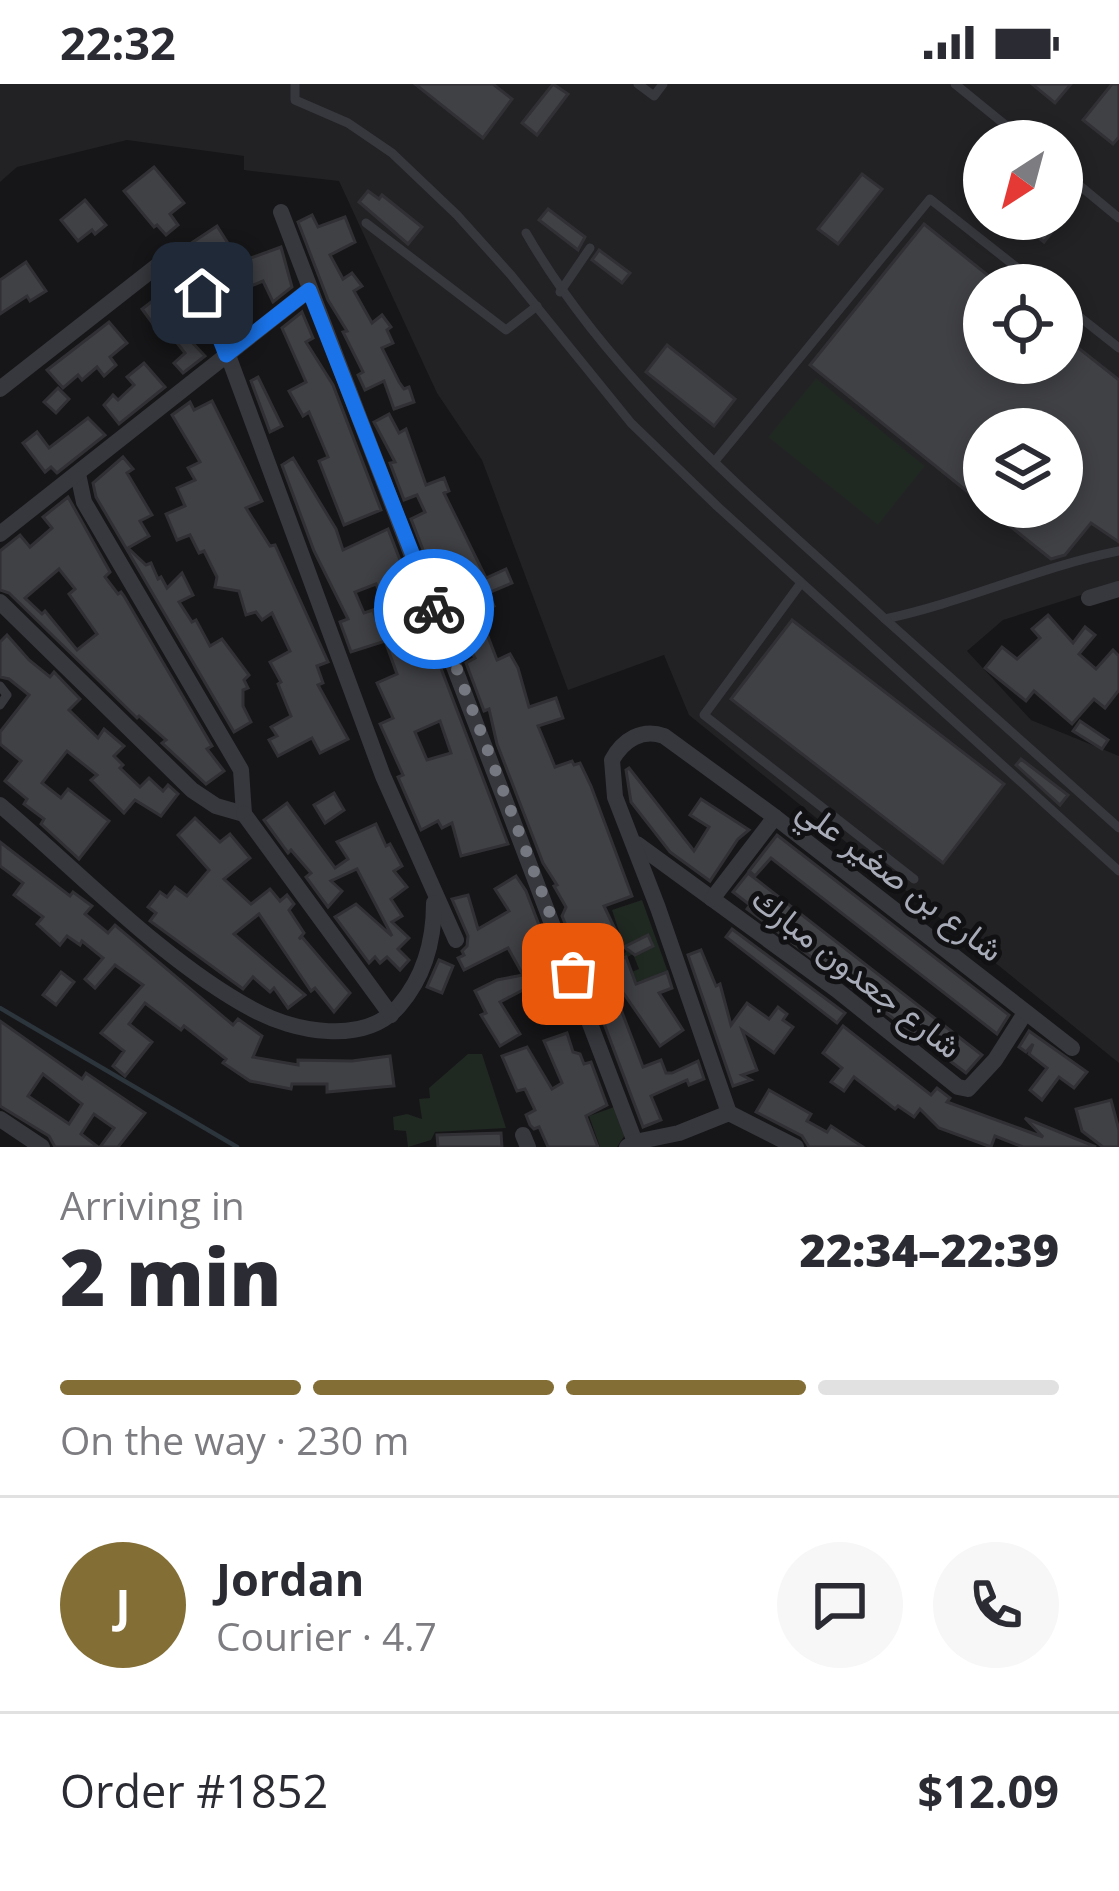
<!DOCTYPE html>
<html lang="en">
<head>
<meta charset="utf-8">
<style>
	:root { --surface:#fff; --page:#f7f7f7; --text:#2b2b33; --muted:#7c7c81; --line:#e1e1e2; --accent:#836e36 }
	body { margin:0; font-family:"Open Sans",Vazirmatn,sans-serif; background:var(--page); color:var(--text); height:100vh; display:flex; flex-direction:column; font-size:45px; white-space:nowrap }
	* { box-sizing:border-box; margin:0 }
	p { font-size:39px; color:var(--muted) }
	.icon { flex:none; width:66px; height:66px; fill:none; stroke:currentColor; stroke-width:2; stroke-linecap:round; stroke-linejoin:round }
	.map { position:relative; height:1063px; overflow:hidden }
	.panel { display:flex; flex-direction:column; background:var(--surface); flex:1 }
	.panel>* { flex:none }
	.needle { width:78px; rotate:216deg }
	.buttons { position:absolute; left:963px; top:36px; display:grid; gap:24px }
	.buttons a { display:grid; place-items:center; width:120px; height:120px; border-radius:50%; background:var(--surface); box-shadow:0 6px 18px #0003; font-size:60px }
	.pin { position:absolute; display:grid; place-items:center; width:102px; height:102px; color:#fff; margin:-51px; border-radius:24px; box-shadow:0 6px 18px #0006 }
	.courier { position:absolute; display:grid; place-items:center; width:120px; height:120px; margin:-60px; border:9px solid #1a73e8; border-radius:50%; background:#fff; color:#222; box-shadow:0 3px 15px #0007 }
	.summary em { font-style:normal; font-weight:800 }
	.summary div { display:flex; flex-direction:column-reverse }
	.summary { display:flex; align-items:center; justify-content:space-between; height:204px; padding:0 60px }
	h1 { font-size:78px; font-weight:800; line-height:90px }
	.bar { display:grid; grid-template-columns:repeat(4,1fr); gap:18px 12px; align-content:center; height:144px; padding:0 60px }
	.bar i { height:15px; border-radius:9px; background:var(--line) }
	.bar .current { background:var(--accent) }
	.bar p { grid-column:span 4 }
	.line { display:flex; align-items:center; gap:30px; padding:0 60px; border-top:3px solid var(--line) }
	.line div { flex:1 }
	.round { display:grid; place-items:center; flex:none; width:126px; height:126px; border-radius:63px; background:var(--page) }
	.status { display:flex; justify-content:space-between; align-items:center; height:84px; padding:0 60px; background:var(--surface); direction:ltr }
	.status svg { height:33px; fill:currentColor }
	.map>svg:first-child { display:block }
</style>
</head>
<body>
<div class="status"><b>22:32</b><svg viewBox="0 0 49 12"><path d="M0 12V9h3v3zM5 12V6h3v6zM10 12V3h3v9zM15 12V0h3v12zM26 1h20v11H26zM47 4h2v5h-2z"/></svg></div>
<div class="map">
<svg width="1119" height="1063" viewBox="0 0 1119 1063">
	<rect width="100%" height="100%" fill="#161618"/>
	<path fill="#222225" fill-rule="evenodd" d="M 0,0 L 1119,0 L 1119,499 L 1003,536 L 967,567 L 1031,636 L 1119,672 L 1119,979 L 689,631 L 664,571 L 568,606 L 482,376 L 437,309 L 339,97 L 244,86 L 244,72 L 127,56 L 17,83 L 0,98 ZM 984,57 L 1062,57 L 1062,135 L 984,135 ZM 984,201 L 1062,201 L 1062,279 L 984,279 ZM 984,345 L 1062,345 L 1062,423 L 984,423 Z"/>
	<g fill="#202822">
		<polygon points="816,294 925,382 878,441 768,353"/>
		<polygon points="642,816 668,888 636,898 629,889 639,885 633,870 622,876 619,873 626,868 612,826"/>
		<polygon points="468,970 482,970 506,1044 435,1048 431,1056 408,1063 406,1047 394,1046 393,1033 407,1030 422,1035 419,1015 430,1014 429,1004"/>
		<polygon points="617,1022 627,1048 617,1063 600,1063 589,1032"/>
	</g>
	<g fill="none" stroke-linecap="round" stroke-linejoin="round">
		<polyline stroke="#2c343c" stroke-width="4.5" points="0,924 237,1063"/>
	</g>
	<g fill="#404145" stroke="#313034" stroke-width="3" fill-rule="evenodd">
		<polygon points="415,0 493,0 512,15 483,54"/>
		<polygon points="553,0 568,10 537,51 522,39"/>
		<polygon points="1032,0 1071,0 1055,19"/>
		<polygon points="1112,0 1119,0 1119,53 1113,60 1083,36"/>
		<polygon points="154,83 184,119 170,130 178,141 166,151 157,141 154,143 124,107"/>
		<polygon points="862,90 882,105 838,160 818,145"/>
		<polygon points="368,107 379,115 382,111 422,143 408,160 359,118"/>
		<polygon points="85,116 106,141 95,150 92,146 78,157 61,136"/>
		<polygon points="548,125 585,153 578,166 539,136"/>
		<polygon points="312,131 318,143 345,133 355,158 330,171 343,195 352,189 362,202 354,207 372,239 382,231 391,243 387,246 393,259 382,264 399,298 404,305 409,303 414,318 394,325 384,297 365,306 358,291 363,288 343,248 347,247 328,216 298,138"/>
		<polygon points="1016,135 1062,135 1044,158"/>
		<polygon points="924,140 1000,201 984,201 984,279 1062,279 1062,251 1119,296 1119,458 1091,439 1065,471 1051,475 986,423 1062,423 1062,345 984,345 984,421 810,281"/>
		<polygon points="217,142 240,178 281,163 292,203 273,218 263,197 251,202 247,192 238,199 229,187 211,199 196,170 187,162"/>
		<polygon points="599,166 630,189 622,199 592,176"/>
		<polygon points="26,178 46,207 30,217 27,212 0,230 0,196"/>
		<polygon points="172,202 188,221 183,225 190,234 186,237 195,249 188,254 205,272 183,289 174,279 185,269 170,250 164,255 142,225"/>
		<polygon points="302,228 313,254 306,258 333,301 381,426 344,441 319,377 328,373 309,328 303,332 289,307 306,298 282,244"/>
		<polygon points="109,238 127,259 110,273 116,281 104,292 97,283 82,296 78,291 63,304 47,286"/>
		<polygon points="667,261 735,315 714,342 646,288"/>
		<polygon points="144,279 165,303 119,340 104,321 113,311 118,316 134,301 127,293"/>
		<polygon points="258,293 282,342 270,348 251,297"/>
		<polygon points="58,304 69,315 56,329 44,318"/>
		<polygon points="212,317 262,417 246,424 270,462 275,461 328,578 317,582 323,599 318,601 348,655 320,669 312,654 278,672 269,656 277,652 271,643 291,632 278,600 281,598 270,578 290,567 272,529 262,536 256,528 246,531 239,507 215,503 217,493 204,467 199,469 190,451 177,456 166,430 185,422 177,404 195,396 188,384 200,378 172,331 190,318 194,326"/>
		<polygon points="389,330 399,349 406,345 426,401 444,394 449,407 444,409 486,494 506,485 512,499 488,509 494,522 479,529 497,576 510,570 518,584 529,623 556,614 563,634 538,642 555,683 572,677 574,681 580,679 591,702 632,812 604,822 623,862 605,849 574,861 562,832 566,823 554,802 557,801 543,779 497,660 489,625 484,627 466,579 475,574 450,529 474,512 455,487 435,497 411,435 425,428 417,411 404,416 390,379 395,378 374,338"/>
		<polygon points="88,334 105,351 57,389 51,383 45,388 23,359 37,348 49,364"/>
		<polygon points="123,373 133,385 127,389 152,431 140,437 149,452 128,464 146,481 151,479 158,495 161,493 167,504 182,489 193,511 179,518 192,538 196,536 210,562 222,555 249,591 244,596 248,604 243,606 243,622 251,638 234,648 96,413 93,399"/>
		<path d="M 293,374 L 336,445 L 343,466 L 388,445 L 412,507 L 384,519 L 376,500 L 355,508 L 364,529 L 373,526 L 380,547 L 418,524 L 508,760 L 461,772 L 452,739 L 442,744 L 438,737 L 421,746 L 398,693 L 403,691 L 380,640 L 393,634 L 377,599 L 397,590 L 385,557 L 351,568 L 340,538 L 348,535 L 314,467 L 282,381 ZM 440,637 L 451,669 L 427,676 L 415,648 Z"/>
		<path d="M 68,413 L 110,488 L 105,493 L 118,510 L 121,508 L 124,512 L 212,662 L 207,665 L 224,687 L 206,700 L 162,659 L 166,656 L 139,632 L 137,634 L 9,509 L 0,506 L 0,467 L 20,451 L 30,463 L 52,444 L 43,433 ZM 59,485 L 75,505 L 69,510 L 97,550 L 77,566 L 45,527 L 42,530 L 25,514 Z"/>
		<polygon points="1048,531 1073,559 1085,543 1095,551 1079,570 1096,585 1113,566 1119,572 1119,606 1105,624 1094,615 1072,640 1034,607 1026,617 985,584 1002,563 1017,575 1040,554 1032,545"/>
		<polygon points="792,536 1004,700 943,779 731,615"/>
		<polygon points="7,551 29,576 50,593 54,588 80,615 69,626 98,654 104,645 124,662 114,672 123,681 120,684 140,703 149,694 163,707 168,701 178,710 161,732 135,716 124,729 91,696 97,691 67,667 42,699 61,714 68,705 109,737 79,775 41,740 44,735 24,720 27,715 5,697 21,677 0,660 0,648 29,611 9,595 0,593 0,558"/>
		<polygon points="1080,637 1108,656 1102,665 1073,647"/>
		<polygon points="1021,675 1068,711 1060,721 1016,681"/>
		<polygon points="629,684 694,767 709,743 690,731 701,715 749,746 738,755 710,797 670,768 631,718 626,686"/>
		<polygon points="334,709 344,726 325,739 314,721"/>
		<polygon points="287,719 335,784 348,775 337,758 376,740 386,762 390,760 402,782 394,787 407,803 391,815 402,832 392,838 409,854 398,865 409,876 400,886 387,873 380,879 375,873 369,879 335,833 356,820 392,852 357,785 331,797 342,807 328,823 306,793 311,789 291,766 288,769 264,736"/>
		<polygon points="195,734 220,758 230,750 250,774 224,795 251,820 270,805 280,817 287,811 294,820 289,826 304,849 299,855 302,853 350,909 334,928 315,904 311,907 259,830 234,850 305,911 288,924 274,904 270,908 253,893 243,905 150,837 156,829 148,823 160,808 167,813 175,803 187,812 209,786 178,751"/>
		<polygon points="777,751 1009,931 997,950 771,774 755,792 749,787"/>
		<polygon points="0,758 70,812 73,808 92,822 85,830 108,849 115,841 233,941 238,935 262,952 253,973 298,981 298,976 352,977 390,972 394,1002 327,1008 327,1000 292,1000 291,1005 250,997 223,979 226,975 184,942 181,946 145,919 129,940 152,958 125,992 113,982 124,967 101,949 143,901 115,881 95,904 85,895 103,874 82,857 80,861 67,852 60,861 37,840 43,833 14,811 23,799 0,782"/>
		<polygon points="748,789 982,971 966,989 747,825 750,821 733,808"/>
		<polygon points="516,792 526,807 570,922 548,934 541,922 531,926 523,906 500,918 520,950 500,962 481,931 486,929 475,907 497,896 523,891 508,864 464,886 458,874 464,871 462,867 467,862 468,852 452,815 468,811 478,845 509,827 495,805"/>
		<polygon points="732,845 845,929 837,939 726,853"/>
		<polygon points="648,851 653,862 635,871 624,863"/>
		<polygon points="701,866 716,902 720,900 731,941 747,919 769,935 778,923 787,930 783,936 793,943 774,969 742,946 757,986 742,991 751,996 733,1002 688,871"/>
		<polygon points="626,873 636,900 667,888 672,904 659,909 683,946 660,962 622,907 612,878"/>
		<polygon points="439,876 453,882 442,909 427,903"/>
		<polygon points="61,888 74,898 56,921 43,911"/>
		<polygon points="615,910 643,983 661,976 666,989 672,989 698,977 704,995 689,1001 687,996 651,1012 661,1036 643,1043 597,921"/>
		<path d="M 0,937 L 82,995 L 86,989 L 145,1029 L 118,1063 L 100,1063 L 114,1044 L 94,1030 L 81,1050 L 98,1063 L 55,1063 L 49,1052 L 0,1022 ZM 43,990 L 82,1020 L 69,1040 L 28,1012 Z"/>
		<polygon points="843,942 931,1011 937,1004 950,1014 947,1018 1043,1053 1025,1034 1096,1063 1023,1063 995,1052 991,1063 939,1044 920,1025 914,1033 898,1022 895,1025 854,993 844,1007 831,998 842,984 823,969"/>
		<polygon points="1029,947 1087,988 1074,1004 1059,993 1042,1016 1030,1006 1047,984 1029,970 1033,960 1026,968 1019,963"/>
		<polygon points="567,949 573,968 580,970 584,980 591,978 607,1021 586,1032 598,1063 548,1063 539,1043 534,1045 530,1041 526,1031 535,1026 525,1005 517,1007 502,972 527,963 552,1005 562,999 544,957"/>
		<polygon points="769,1006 811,1030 807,1037 827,1048 831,1042 863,1063 809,1063 802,1052 756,1028"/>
		<polygon points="1111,1016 1119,1046 1119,1063 1103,1063 1082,1047 1076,1025"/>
		<polygon points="501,1049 502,1063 438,1063 437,1051"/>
	</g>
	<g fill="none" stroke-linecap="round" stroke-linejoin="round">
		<g stroke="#37383d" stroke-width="9">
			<polyline points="295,0 295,16 348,39 392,69 457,131 511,191 631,339 718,423 1119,787"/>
			<polyline points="638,0 654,12 663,0"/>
			<polyline points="955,0 1025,57"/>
			<polyline points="1062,87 1119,134"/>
			<polyline points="366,139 506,246 537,222"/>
			<path d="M 526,149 C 614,302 757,416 885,535 C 965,518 1039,483 1119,467"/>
			<polyline points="560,208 590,164"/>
			<polyline points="1062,219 1119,264"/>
			<polyline points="715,377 930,115 1039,201"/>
			<polyline points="801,499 704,631 914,795"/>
			<polyline points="885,535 1119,744"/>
			<polyline points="0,602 7,611 0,621"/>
		</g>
		<g stroke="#37383d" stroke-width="16">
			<polyline points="281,128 635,1058"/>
			<polyline points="0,305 162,178 178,172 185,175 218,244 383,692 456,856"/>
			<polyline points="78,390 84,418 241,686 244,730"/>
			<polyline points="0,450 309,206"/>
			<polyline points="1089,514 1119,505"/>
			<polyline points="0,518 192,706 216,722 244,730"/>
			<path d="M 0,721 C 78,787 163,877 252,925 C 294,948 364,962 399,922 C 424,893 434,856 434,819"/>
			<polyline points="244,730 391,931"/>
			<polyline points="637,760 837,906 958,1003 968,1005 995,976 1025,929"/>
			<polyline points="712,815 775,733 1072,964"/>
			<path d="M 729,1029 L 658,824 L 615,713 L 612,676 C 623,656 642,644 664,652 L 775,733"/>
			<polyline points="0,1035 42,1063"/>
			<polyline points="523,1051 528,1063"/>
			<polyline points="627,1063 635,1058 679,1049 729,1029 796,1063"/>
		</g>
	</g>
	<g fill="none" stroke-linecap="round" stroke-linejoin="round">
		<polyline stroke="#757880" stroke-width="12" stroke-dasharray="0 21.6" points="434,525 573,890"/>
		<polyline stroke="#1a73e8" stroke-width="15" points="202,209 226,271 309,206 434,525"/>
	</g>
	<g text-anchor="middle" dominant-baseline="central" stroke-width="10" stroke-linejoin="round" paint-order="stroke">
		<g font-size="33" fill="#a8acb8" stroke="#111113">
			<text transform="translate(901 795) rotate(37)">شارع بن صغير علي</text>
			<text transform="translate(857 888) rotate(38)">شارع جعدون مبارك</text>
		</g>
	</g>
</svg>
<div class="buttons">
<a><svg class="needle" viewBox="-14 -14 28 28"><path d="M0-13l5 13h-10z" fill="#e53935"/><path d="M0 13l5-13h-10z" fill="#7c7c81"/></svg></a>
<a><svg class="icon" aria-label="locate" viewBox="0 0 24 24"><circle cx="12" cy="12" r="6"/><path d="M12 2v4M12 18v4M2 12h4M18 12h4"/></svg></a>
<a><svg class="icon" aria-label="layers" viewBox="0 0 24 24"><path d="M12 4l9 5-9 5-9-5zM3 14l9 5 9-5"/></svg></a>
</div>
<div class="pin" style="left:573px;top:890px;background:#ea580c"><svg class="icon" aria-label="bag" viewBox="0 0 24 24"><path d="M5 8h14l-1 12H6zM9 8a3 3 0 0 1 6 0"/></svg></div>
<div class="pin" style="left:202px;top:209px;background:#1f2937"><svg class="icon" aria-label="home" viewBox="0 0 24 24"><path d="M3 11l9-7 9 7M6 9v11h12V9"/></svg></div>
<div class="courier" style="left:434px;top:525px"><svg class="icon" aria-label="bike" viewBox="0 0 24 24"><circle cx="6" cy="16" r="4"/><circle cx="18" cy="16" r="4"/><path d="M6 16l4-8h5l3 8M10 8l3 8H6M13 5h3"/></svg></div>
</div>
<section class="panel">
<div class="summary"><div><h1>2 min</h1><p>Arriving in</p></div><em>22:34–22:39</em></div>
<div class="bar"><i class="current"></i><i class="current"></i><i class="current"></i><i></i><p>On the way · 230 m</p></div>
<div class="line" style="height:216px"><b class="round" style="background:var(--accent);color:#fff">J</b><div><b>Jordan</b><p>Courier · 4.7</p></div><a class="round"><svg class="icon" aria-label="chat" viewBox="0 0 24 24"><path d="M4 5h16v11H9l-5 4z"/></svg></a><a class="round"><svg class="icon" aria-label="phone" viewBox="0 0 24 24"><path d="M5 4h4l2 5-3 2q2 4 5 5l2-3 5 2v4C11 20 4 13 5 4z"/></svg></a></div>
<div class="line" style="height:156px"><div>Order #1852</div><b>$12.09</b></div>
</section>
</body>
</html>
